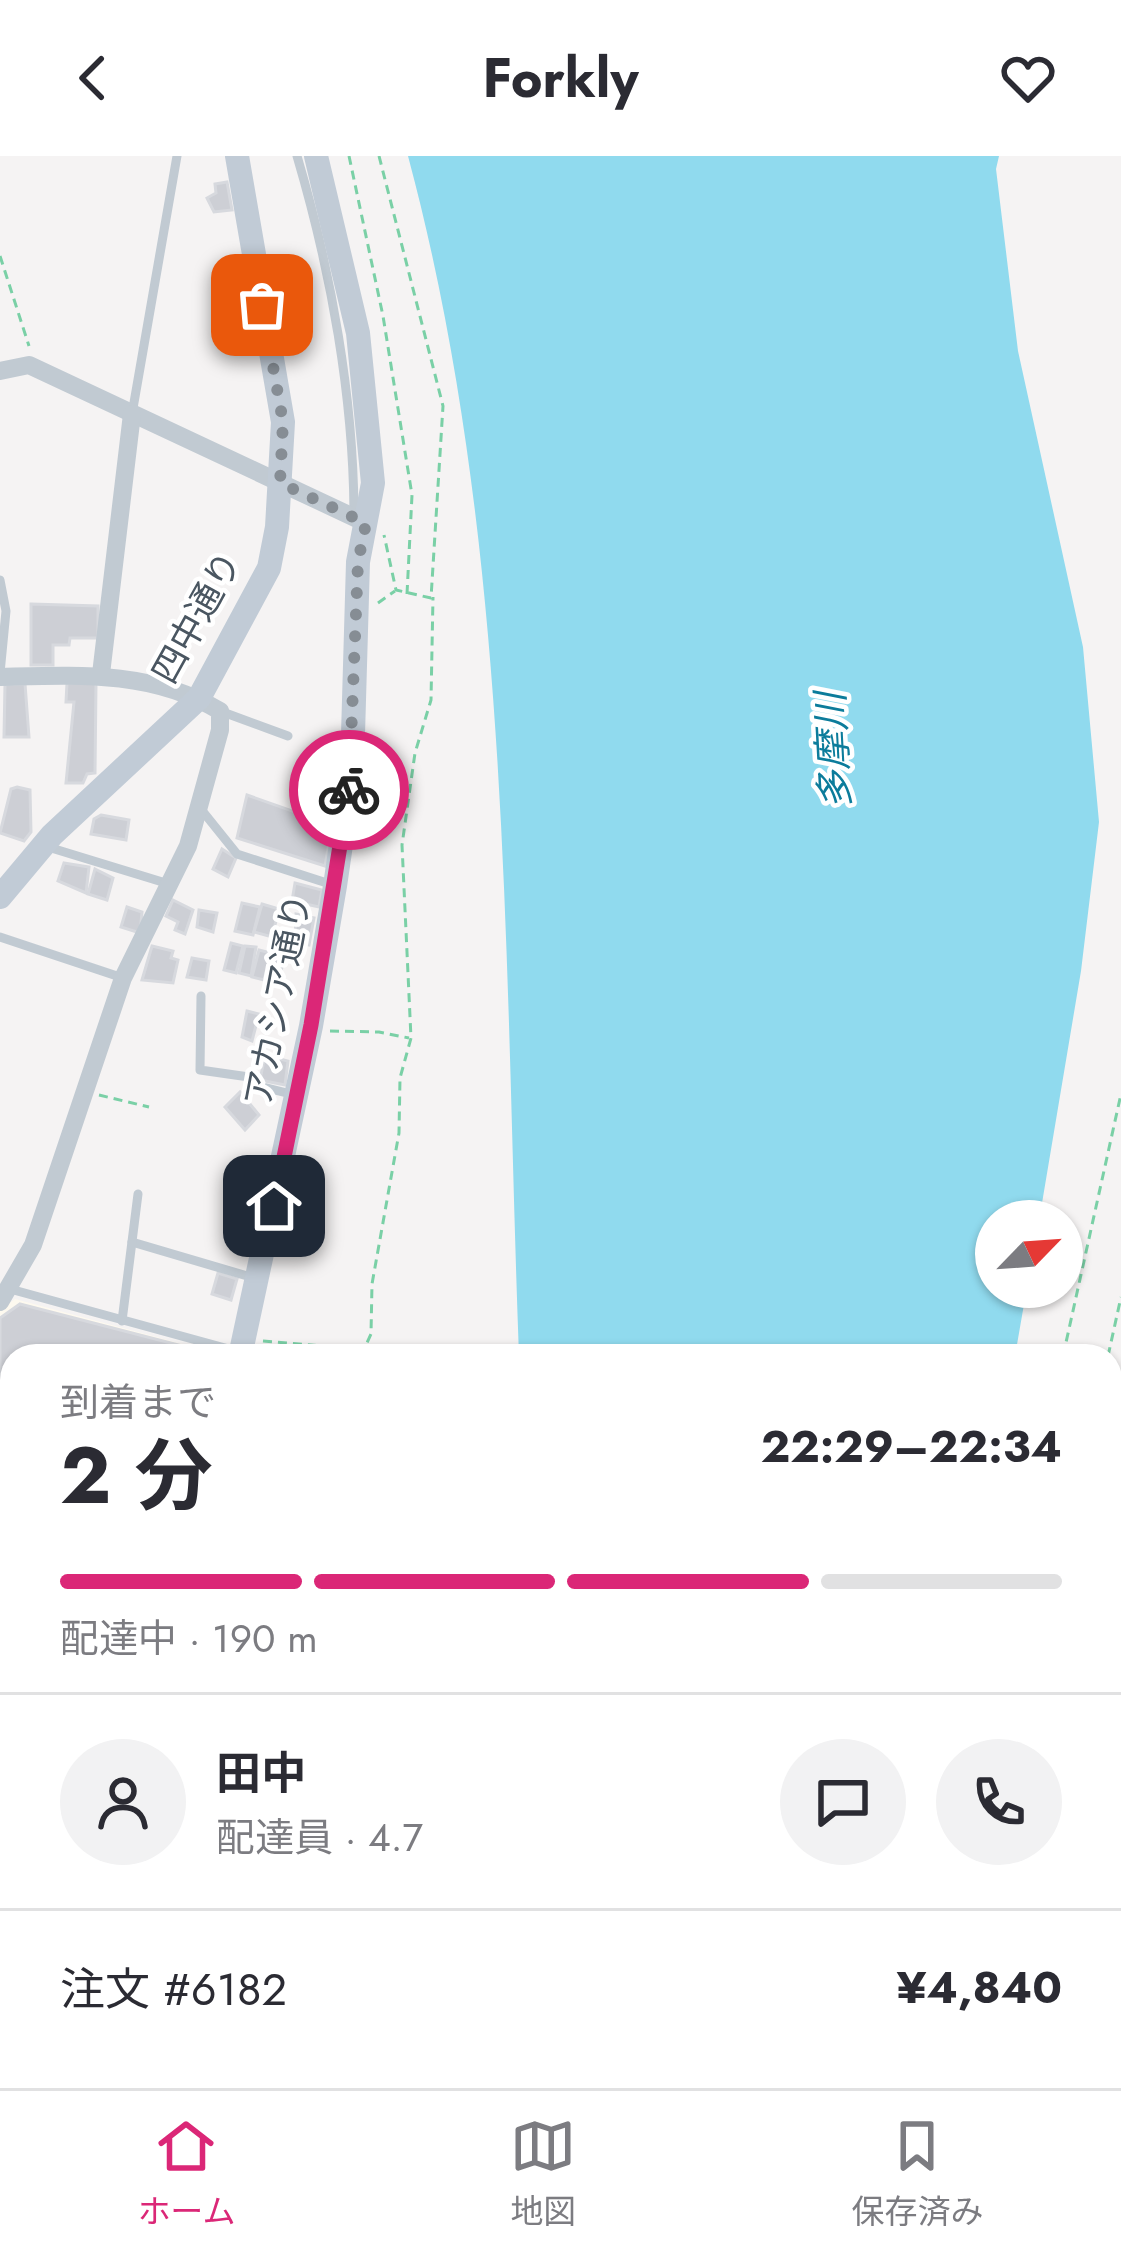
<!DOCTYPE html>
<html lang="ja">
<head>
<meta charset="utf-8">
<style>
	:root { --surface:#fff; --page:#f2f2f3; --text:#2b2b33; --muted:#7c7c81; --line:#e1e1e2; --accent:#db2777 }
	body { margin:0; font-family:Jost,"Noto Sans JP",sans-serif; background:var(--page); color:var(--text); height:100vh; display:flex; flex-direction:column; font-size:45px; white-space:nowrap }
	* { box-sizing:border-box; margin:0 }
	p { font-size:39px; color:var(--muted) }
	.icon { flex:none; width:66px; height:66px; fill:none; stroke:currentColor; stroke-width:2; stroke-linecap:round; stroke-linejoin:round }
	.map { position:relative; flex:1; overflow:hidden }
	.side { position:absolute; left:0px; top:1188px; width:1122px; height:744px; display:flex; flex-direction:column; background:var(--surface); border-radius:36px 36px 0 0; box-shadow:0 3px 9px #0004 }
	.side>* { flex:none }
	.needle { width:78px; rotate:65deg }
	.fabs { position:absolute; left:975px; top:1044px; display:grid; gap:24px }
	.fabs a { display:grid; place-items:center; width:108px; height:108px; border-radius:50%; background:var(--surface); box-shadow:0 3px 9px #0004; font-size:60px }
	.pin { position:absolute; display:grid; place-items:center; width:102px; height:102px; color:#fff; margin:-51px; border-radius:24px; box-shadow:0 6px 18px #0006 }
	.courier { position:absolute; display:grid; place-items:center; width:120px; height:120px; margin:-60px; border:9px solid #db2777; border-radius:50%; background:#fff; color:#222; box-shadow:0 3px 15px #0007 }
	.overview em { font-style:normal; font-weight:700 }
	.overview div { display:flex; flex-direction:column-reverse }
	.overview { display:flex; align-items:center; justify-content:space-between; height:204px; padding:0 60px }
	h1 { font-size:78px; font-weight:700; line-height:90px }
	.bar { display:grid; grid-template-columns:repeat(4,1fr); gap:18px 12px; align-content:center; height:144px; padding:0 60px }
	.bar i { height:15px; border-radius:9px; background:var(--line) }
	.bar .on { background:var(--accent) }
	.bar p { grid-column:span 4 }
	.line { display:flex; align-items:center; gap:30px; padding:0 60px; border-top:3px solid var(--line) }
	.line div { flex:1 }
	.round { display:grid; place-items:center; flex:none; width:126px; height:126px; border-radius:63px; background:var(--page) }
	header { display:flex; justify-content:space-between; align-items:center; height:156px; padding:0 60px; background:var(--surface); font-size:54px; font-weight:700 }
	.menu { display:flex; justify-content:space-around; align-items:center; height:168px; border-top:3px solid var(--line); background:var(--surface); font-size:33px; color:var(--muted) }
	.menu a { display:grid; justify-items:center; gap:6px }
	.menu .on { color:var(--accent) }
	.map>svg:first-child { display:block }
</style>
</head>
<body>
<header><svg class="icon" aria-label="back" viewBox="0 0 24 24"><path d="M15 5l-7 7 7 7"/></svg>Forkly<svg class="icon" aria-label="heart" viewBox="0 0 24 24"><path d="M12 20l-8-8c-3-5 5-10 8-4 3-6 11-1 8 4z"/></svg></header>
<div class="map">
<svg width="1121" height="1932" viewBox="0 0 1121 1932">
	<rect width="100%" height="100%" fill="#f5f3f3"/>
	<polygon fill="#fdf9ef" points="15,1143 227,1200 12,1200 12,1576 0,1573 0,1154"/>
	<polygon fill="#c3f1d5" points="53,1920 198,1920 227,1930 48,1932"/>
	<g fill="#90daee">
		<path d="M 408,0 L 999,0 L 996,13 L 1018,195 L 1083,491 L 1099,666 L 1081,815 L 1039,1065 L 996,1065 L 996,1131 L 1027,1131 L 1015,1200 L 519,1200 C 504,802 512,388 408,0 Z"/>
		<polygon points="364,1920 846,1920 842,1932 361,1932"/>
	</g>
	<g fill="#cdcfd5" stroke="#d7d9de" stroke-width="3">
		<polygon points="227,26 232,54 214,56 207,42 216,37 215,28"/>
		<polygon points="31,448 98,450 98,482 70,482 69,489 53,489 53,509 31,509"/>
		<polygon points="67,527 96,527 95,617 87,618 83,627 66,627 74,546 66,546"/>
		<polygon points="5,528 25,528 29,581 4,581"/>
		<polygon points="17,631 30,634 31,676 24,685 0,677 11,633"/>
		<polygon points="247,639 332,669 325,710 237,682"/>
		<polygon points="101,659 129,664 126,684 91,678 94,663"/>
		<polygon points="222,693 236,702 228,721 213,713"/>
		<polygon points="64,707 89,711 86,737 58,725"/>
		<polygon points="95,713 113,722 107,744 88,738"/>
		<polygon points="295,727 322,734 319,751 292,745"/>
		<polygon points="173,744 193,754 185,778 175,774 178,766 166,760"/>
		<polygon points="242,747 260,751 253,779 235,775"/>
		<polygon points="262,748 279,753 272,781 254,776"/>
		<polygon points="127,751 142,756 140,777 121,771"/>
		<polygon points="199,754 217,757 213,776 197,771"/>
		<polygon points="296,758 314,762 309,789 295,786"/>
		<polygon points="231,787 243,790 236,817 224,814"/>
		<polygon points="152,790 173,795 171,802 178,804 173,827 142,824"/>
		<polygon points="245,790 256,791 251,820 239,817"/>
		<polygon points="259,794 271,797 264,824 252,821"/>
		<polygon points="273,796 285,799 278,827 266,824"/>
		<polygon points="192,802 209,805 206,824 187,821"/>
		<polygon points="247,855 259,858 252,885 242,881"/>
		<polygon points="265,899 288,905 285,929 260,924"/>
		<polygon points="240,936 259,959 245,974 225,951"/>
		<polygon points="218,1117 237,1123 231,1144 212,1138"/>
		<polygon points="20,1148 221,1200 12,1200 12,1318 0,1315 0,1162"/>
		<polygon points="0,1578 12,1581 12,1623 0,1620"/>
		<polygon points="0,1629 12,1631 12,1700 9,1695 0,1696"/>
	</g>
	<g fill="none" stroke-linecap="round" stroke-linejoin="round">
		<g stroke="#7ad0a6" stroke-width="3" stroke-dasharray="9 6" stroke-linecap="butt">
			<polyline points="349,0 383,160 412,339 407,438"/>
			<polyline points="379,0 443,250 431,442 396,434 384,379"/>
			<polyline points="0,100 29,190"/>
			<polyline points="378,447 395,435"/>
			<polyline points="368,634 385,635"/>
			<polyline points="330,875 379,876 409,882"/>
			<polyline points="99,939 149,951"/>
			<polyline points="263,1185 323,1190 341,1200"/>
			<polyline points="361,1200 371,1178 372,1128 399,977 400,922 411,882 402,689 415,597 431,544 433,441"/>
			<polyline points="1063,1200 1121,938"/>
			<polyline points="1108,1200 1121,1141"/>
			<polyline points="89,1932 97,1920"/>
			<polyline points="867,1932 871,1920"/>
			<polyline points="914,1932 917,1920"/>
		</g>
		<g stroke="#c1cad2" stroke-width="9">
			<path d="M 297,0 C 331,115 354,242 354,362"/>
			<polyline points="132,258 177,0"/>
			<polyline points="0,424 6,455 0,517"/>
			<polyline points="220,555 288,580"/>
			<polyline points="200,652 237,698 330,728"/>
			<polyline points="48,691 169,728"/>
			<polyline points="0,781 123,822"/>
			<polyline points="201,840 200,914 249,921 255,929 291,938"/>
			<polyline points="132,1086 254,1122"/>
			<polyline points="10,1133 236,1195"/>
			<polyline points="122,1165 138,1038"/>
			<polyline points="0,1800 12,1802"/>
			<polyline points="0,1849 12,1814"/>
		</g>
		<g stroke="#c1cad2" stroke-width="18">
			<polyline points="0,215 29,209 366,367"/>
			<polyline points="101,518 132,258"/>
			<path d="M 0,521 C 77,519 151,514 220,555 L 220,574 L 188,690 L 123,822 L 33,1089 L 0,1146"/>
			<polyline points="1110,1365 1121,1321"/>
			<polyline points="1110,1668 1121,1629"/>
			<polyline points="1110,1696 1121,1700"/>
		</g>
		<g stroke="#c1cbd6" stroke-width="24">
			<polyline points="0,741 52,679 199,542 269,412 277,371 283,266 237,0"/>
			<polyline points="240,1200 311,870 335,730 352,613 358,406 373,327 358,177 316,0"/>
			<polyline points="1110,1283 1121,1235"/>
			<polyline points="19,1932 24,1920"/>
			<polyline points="937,1932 940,1920"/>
		</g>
	</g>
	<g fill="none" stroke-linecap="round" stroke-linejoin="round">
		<polyline stroke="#868d94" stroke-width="12" stroke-dasharray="0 21.6" points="262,149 283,266 280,327 366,367 358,406 349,634"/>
		<polyline stroke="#db2777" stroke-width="15" points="274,1050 311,869 349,634"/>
	</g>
	<g text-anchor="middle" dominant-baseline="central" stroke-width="9" stroke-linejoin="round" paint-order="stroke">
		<g font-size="36" fill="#4a5661" stroke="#fff">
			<text transform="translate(196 461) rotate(-61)">四中通り</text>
			<text transform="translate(277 844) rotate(-79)">アカシア通り</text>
		</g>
		<g font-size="39" font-style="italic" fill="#0c7c9b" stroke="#fff">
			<text transform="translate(833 595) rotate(-93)">多摩川</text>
		</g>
	</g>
</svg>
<div class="fabs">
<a><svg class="needle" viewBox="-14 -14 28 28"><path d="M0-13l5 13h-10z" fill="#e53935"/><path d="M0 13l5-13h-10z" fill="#7c7c81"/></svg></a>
</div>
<div class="pin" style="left:262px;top:149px;background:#ea580c"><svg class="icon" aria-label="bag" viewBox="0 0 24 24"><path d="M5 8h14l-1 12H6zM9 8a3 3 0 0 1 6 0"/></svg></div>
<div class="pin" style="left:274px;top:1050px;background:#1f2937"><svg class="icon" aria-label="home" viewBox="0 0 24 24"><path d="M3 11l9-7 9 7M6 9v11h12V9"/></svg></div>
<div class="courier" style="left:349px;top:634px"><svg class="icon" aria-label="bike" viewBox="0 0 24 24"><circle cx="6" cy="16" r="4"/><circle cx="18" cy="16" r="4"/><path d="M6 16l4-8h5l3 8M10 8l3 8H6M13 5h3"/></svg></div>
<section class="side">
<div class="overview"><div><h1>2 分</h1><p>到着まで</p></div><em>22:29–22:34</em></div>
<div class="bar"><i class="on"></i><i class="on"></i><i class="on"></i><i></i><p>配達中 · 190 m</p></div>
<div class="line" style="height:216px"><a class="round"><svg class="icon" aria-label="person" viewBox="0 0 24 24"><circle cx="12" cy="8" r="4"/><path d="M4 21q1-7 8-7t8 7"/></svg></a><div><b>田中</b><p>配達員 · 4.7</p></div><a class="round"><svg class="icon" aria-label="chat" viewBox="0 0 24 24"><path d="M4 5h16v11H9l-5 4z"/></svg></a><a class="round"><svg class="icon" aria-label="phone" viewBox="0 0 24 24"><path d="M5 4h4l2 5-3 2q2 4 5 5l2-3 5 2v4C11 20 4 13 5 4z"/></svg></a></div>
<div class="line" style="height:156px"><div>注文 #6182</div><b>¥4,840</b></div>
</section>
</div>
<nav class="menu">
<a class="on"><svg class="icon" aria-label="home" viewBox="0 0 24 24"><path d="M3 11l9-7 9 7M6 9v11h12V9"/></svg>ホーム</a>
<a><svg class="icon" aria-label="map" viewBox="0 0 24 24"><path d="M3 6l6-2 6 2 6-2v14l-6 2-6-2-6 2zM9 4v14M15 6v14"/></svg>地図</a>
<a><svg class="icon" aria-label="saved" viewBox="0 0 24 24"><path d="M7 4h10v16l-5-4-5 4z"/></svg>保存済み</a>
</nav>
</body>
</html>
